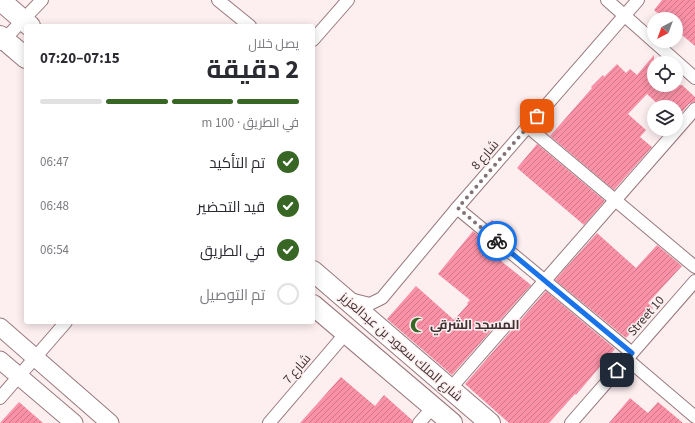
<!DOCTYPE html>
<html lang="ar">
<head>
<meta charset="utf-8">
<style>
	:root { --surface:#fff; --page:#f7f7f7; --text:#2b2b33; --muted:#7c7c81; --line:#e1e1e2; --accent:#386625 }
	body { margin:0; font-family:"Source Sans 3",Cairo,sans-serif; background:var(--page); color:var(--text); direction:rtl; height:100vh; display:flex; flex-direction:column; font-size:15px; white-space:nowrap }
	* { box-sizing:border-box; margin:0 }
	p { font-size:13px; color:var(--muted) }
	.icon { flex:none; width:22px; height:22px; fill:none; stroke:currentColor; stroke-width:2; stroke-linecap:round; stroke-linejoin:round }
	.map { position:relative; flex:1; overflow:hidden; direction:ltr }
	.panel { position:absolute; left:24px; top:24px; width:291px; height:300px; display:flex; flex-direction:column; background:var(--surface); border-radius:4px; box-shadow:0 2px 10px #0003; direction:rtl }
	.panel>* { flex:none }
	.needle { width:26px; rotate:221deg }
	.fabs { position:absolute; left:647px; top:12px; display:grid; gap:8px }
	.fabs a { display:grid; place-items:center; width:36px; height:36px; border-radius:50%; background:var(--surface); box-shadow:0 2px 10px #0003; font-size:20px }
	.pin { position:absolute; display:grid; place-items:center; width:34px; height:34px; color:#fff; margin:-17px; border-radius:8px; box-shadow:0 2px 6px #0006 }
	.courier { position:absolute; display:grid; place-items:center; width:40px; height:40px; margin:-20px; border:3px solid #1a73e8; border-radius:50%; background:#fff; color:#222; box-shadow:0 1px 5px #0007 }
	.head em { font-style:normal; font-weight:700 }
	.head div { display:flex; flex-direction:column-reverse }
	.head { display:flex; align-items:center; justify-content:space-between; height:68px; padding:0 16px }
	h1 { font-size:26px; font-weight:700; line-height:30px }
	.bar { display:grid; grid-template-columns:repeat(4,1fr); gap:6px 4px; align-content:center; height:48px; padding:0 16px }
	.bar i { height:5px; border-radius:3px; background:var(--line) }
	.bar .on { background:var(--accent) }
	.bar p { grid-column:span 4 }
	ol { padding:0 16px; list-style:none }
	li { display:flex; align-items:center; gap:12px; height:44px }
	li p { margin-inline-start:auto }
	li .icon { padding:4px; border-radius:50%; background:var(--accent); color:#fff; stroke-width:4 }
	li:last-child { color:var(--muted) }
	li i { width:22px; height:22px; border:2px solid var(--line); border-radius:50% }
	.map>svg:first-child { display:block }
</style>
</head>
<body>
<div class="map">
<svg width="695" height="423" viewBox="0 0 695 423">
	<defs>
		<pattern id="building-hatch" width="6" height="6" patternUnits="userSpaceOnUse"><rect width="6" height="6" fill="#fa91a6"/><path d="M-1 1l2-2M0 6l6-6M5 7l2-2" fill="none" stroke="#c78"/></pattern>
	</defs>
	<rect width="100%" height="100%" fill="#fdeef0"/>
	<g fill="url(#building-hatch)">
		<polygon points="662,0 695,0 695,46 676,30 676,19 664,19 654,10"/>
		<polygon points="654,55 654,85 682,85 695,97 695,102 689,104 676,119 676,107 661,107 647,94 628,114 646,130 640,137 652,147 614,190 550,136 592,88 591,87 603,75 604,77 617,64 626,73 630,69 637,75"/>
		<polygon points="537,144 605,201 584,225 517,168"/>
		<polygon points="492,220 511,237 507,240 488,224"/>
		<polygon points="473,231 504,257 501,261 531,285 452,375 387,319 416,286 454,320 468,304 467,303 470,300 438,274"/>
		<polygon points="597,233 636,268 657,245 682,266 648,303 653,308 626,338 555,280"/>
		<polygon points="546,291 615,349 576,395 575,394 549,423 509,423 465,384"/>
		<polygon points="341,377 375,406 384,395 412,420 412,423 300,423"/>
		<polygon points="630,398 648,413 658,402 683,423 609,423"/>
		<polygon points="19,402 43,423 0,423"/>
	</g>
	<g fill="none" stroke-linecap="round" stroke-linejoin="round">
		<defs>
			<g id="street">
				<polyline points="218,0 250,26"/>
				<polyline points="607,0 695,78"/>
				<polyline points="313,40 348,0"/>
				<polyline points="0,44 42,0"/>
				<polyline points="528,127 695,267"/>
				<polyline points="457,208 632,353"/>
				<polyline points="350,299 370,304 382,298 457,208 638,0"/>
				<polyline points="627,359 695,417"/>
				<polyline points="450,389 695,109"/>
				<polyline points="0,398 66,322"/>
				<polyline points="269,423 346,333"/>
				<polyline points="419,423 433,407"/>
				<polyline points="571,423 695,281"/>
			</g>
			<g id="secondary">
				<polyline points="0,327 110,423"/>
				<polyline points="0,360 74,423"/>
			</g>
			<g id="primary">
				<polyline points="0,0 30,26"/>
				<polyline points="0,36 26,58"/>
				<polyline points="313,271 490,423"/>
				<polyline points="313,305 452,423"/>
			</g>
		</defs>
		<use href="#street" stroke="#98797e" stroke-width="14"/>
		<use href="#secondary" stroke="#98797e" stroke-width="19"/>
		<use href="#primary" stroke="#98797e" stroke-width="22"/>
		<use href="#street" stroke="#fff" stroke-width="12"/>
		<use href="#secondary" stroke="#fff" stroke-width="17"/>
		<use href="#primary" stroke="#fff" stroke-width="20"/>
	</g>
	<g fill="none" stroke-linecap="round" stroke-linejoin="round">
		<polyline stroke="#827476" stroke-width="4" stroke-dasharray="0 7.2" points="497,241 458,208 537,116"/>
		<polyline stroke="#1a73e8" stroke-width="5" points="497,241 632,353 617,370"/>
	</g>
	<defs>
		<symbol id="mosque-bare" viewBox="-9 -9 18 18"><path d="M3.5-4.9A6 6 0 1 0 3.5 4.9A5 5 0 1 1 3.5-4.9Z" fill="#386625" stroke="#fdeef0" stroke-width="2.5" paint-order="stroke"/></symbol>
	</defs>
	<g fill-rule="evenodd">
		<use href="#mosque-bare" x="407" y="314" width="22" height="22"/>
	</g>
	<g text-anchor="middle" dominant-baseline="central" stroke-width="3" stroke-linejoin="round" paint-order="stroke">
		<g font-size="13" fill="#403234" stroke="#fdeef0">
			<text transform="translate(485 155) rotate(-49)">شارع 8</text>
			<text transform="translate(646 316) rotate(-49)">Street 10</text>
			<text transform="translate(401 347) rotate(41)">شارع الملك سعود بن عبدالعزيز</text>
			<text transform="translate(297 369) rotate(-49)">شارع 7</text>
		</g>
		<g font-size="13" font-weight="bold" fill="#403234" stroke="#fdeef0" text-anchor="start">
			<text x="430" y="325">المسجد الشرقي</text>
		</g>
	</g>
</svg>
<div class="fabs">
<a><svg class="needle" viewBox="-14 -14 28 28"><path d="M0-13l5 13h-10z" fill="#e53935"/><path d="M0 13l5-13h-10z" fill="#7c7c81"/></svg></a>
<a><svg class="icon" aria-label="locate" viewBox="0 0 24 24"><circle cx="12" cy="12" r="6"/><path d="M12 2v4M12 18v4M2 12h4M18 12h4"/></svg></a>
<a><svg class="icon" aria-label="layers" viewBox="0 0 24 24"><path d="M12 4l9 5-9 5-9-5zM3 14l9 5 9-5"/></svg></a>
</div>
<div class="pin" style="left:537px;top:116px;background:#ea580c"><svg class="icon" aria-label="bag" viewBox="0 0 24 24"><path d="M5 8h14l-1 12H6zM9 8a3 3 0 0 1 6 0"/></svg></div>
<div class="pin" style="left:617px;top:370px;background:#1f2937"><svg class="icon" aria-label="home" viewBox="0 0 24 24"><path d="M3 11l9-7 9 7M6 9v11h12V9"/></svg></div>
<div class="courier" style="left:497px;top:241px"><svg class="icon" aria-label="bike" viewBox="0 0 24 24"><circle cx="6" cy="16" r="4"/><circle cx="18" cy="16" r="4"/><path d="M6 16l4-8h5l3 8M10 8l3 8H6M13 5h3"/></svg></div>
<section class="panel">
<div class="head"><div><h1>2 دقيقة</h1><p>يصل خلال</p></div><em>07:15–07:20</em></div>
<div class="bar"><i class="on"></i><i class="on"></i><i class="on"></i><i></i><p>في الطريق · 100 m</p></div>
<ol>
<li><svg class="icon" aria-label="check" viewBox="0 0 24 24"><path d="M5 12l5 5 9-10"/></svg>تم التأكيد<p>06:47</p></li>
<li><svg class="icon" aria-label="check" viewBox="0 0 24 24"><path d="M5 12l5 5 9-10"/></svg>قيد التحضير<p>06:48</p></li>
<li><svg class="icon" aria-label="check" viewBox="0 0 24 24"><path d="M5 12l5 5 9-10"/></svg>في الطريق<p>06:54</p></li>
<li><i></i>تم التوصيل</li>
</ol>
</section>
</div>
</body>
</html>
